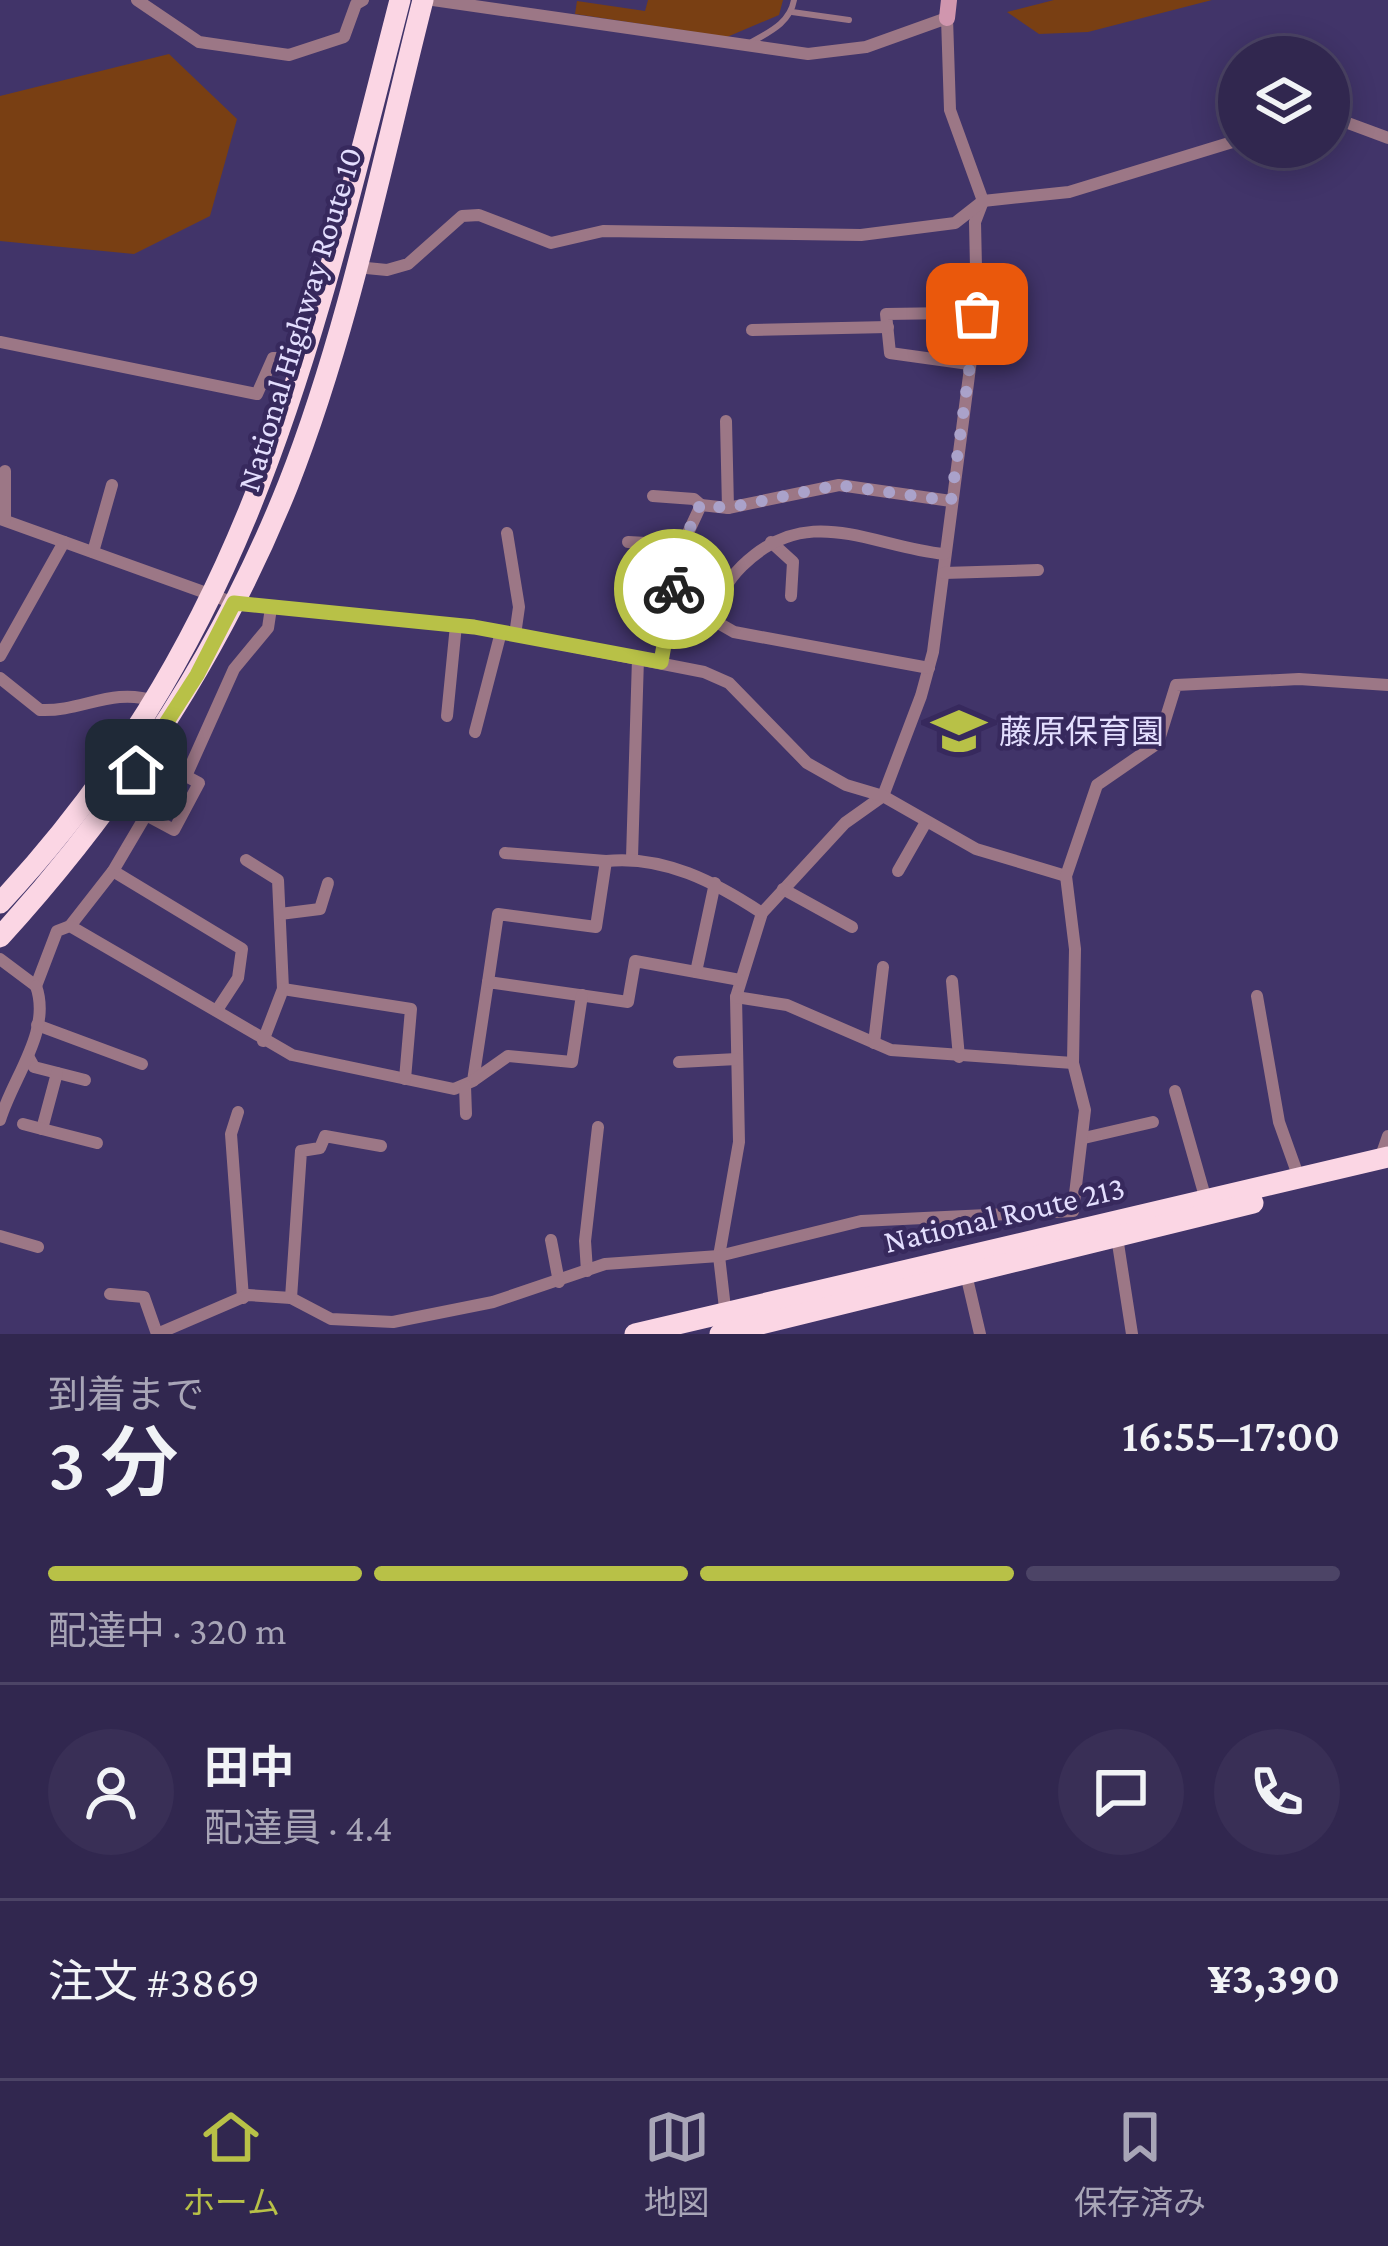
<!DOCTYPE html>
<html lang="ja">
<head>
<meta charset="utf-8">
<style>
	:root { --surface:#31274f; --page:#392f56; --text:#f1f3f6; --muted:#a8a5b7; --line:#4c4466; --accent:#b8c147 }
	body { margin:0; font-family:"Crimson Pro","Noto Sans JP",serif; background:var(--page); color:var(--text); height:100vh; display:flex; flex-direction:column; font-size:45px; white-space:nowrap }
	* { box-sizing:border-box; margin:0 }
	p { font-size:39px; color:var(--muted) }
	.icon { flex:none; width:66px; height:66px; fill:none; stroke:currentColor; stroke-width:2; stroke-linecap:round; stroke-linejoin:round }
	.map { position:relative; height:1334px; overflow:hidden }
	.side { display:flex; flex-direction:column; background:var(--surface); flex:1 }
	.side>* { flex:none }
	.fabs { position:absolute; left:1218px; top:36px; display:grid; gap:24px }
	.fabs a { display:grid; place-items:center; width:132px; height:132px; border-radius:50%; background:var(--surface); box-shadow:0 6px 30px #0003,0 0 0 3px var(--line); font-size:60px }
	.pin { position:absolute; display:grid; place-items:center; width:102px; height:102px; color:#fff; margin:-51px; border-radius:24px; box-shadow:0 6px 18px #0006 }
	.courier { position:absolute; display:grid; place-items:center; width:120px; height:120px; margin:-60px; border:9px solid #b8c147; border-radius:50%; background:#fff; color:#222; box-shadow:0 3px 15px #0007 }
	.overview em { font-style:normal; font-weight:600 }
	.overview div { display:flex; flex-direction:column-reverse }
	.overview { display:flex; align-items:center; justify-content:space-between; height:204px; padding:0 48px }
	h1 { font-size:78px; font-weight:600; line-height:90px }
	.bar { display:grid; grid-template-columns:repeat(4,1fr); gap:18px 12px; align-content:center; height:144px; padding:0 48px }
	.bar i { height:15px; border-radius:9px; background:var(--line) }
	.bar .selected { background:var(--accent) }
	.bar p { grid-column:span 4 }
	.line { display:flex; align-items:center; gap:30px; padding:0 48px; border-top:3px solid var(--line) }
	.line div { flex:1 }
	.round { display:grid; place-items:center; flex:none; width:126px; height:126px; border-radius:63px; background:var(--page) }
	.menu { display:flex; justify-content:space-around; align-items:center; height:168px; border-top:3px solid var(--line); background:var(--surface); font-size:33px; color:var(--muted) }
	.menu a { display:grid; justify-items:center; gap:6px }
	.menu .selected { color:var(--accent) }
	.map>svg:first-child { display:block }
</style>
</head>
<body>
<div class="map">
<svg width="1388" height="1334" viewBox="0 0 1388 1334">
	<rect width="100%" height="100%" fill="#413469"/>
	<g fill="#793f13">
		<polygon points="648,0 783,0 779,15 727,37 575,14 577,1 645,11"/>
		<polygon points="1054,0 1212,0 1088,32 1039,34 1007,12"/>
		<polygon points="169,54 237,119 210,216 134,254 0,241 0,96"/>
	</g>
	<g fill="none" stroke-linecap="round" stroke-linejoin="round">
		<g stroke="#9c7786" stroke-width="6">
			<polyline points="792,12 849,20"/>
			<path d="M 750,43 C 769,32 790,23 794,0"/>
		</g>
		<g stroke="#9c7786" stroke-width="12">
			<polyline points="137,0 199,42 289,55 344,37 356,4 363,0"/>
			<polyline points="433,0 808,54 866,47 947,18 950,110 983,201 975,222 977,314 933,652 921,696 883,796 845,823 762,913 736,997 739,1142 719,1256 726,1317"/>
			<polyline points="1329,116 1388,138"/>
			<polyline points="356,267 387,270 408,264 462,216 479,215 551,243 603,231 861,235 955,223 983,201 1069,192 1239,140"/>
			<polyline points="952,313 886,314 890,353 969,364"/>
			<polyline points="752,330 888,327"/>
			<polyline points="0,342 257,394 273,358 305,358"/>
			<polyline points="726,421 728,508"/>
			<polyline points="653,496 694,499 701,505"/>
			<polyline points="0,519 234,603 474,627 704,672 729,683 807,763 846,785 883,796 976,849 1066,876"/>
			<polyline points="5,520 5,471"/>
			<polyline points="507,533 519,607 515,635"/>
			<polyline points="628,542 683,545"/>
			<polyline points="771,542 793,562 791,596"/>
			<polyline points="93,552 112,485"/>
			<polyline points="944,573 1038,570"/>
			<polyline points="0,656 64,542"/>
			<polyline points="661,662 681,548 701,505 728,508 839,485 951,501"/>
			<path d="M 929,668 L 734,632 L 720,624 C 714,601 726,582 742,566 C 808,501 869,546 944,554"/>
			<path d="M 0,678 L 40,710 C 82,712 111,687 155,701"/>
			<polyline points="447,716 456,625"/>
			<polyline points="475,732 501,632"/>
			<polyline points="146,815 174,830 199,783 186,776"/>
			<polyline points="632,858 638,658"/>
			<polyline points="246,860 278,880 283,989"/>
			<path d="M 606,861 C 664,855 715,882 762,913"/>
			<polyline points="113,871 242,949 238,978 217,1010"/>
			<polyline points="898,871 926,822"/>
			<polyline points="783,889 852,927"/>
			<polyline points="280,914 320,909 328,883"/>
			<polyline points="70,926 113,871 146,815 186,776 234,669 268,628 271,608"/>
			<polyline points="0,959 36,986 57,931 70,926 292,1055 454,1089 473,1081 488,982 628,1002 635,961 740,980"/>
			<polyline points="696,972 715,883"/>
			<polyline points="952,981 959,1057"/>
			<polyline points="488,982 498,914 596,927 606,861 505,853"/>
			<polyline points="1257,996 1279,1122 1299,1178"/>
			<polyline points="736,997 787,1005 891,1050 1073,1063"/>
			<polyline points="37,1025 142,1064"/>
			<polyline points="263,1041 283,989 411,1009 405,1079"/>
			<polyline points="874,1043 883,967"/>
			<polyline points="29,1058 34,1067 85,1080"/>
			<polyline points="679,1062 737,1059"/>
			<polyline points="57,1073 42,1129 97,1143"/>
			<polyline points="474,1080 508,1056 572,1062 582,995"/>
			<polyline points="465,1086 466,1114"/>
			<polyline points="1175,1091 1206,1200"/>
			<polyline points="238,1112 231,1134 243,1298"/>
			<path d="M 0,1120 C 13,1077 52,1031 36,986"/>
			<polyline points="23,1124 42,1129"/>
			<polyline points="1084,1138 1153,1122"/>
			<polyline points="1380,1159 1388,1136"/>
			<polyline points="0,1236 38,1247"/>
			<polyline points="1117,1237 1132,1334"/>
			<polyline points="551,1240 559,1282"/>
			<polyline points="965,1270 980,1334"/>
			<polyline points="587,1271 585,1241 598,1127"/>
			<polyline points="110,1294 144,1297 157,1334"/>
			<polyline points="291,1298 301,1151 320,1148 325,1136 381,1146"/>
			<polyline points="157,1334 248,1295 291,1298 331,1319 393,1322 493,1302 605,1264 719,1256 861,1221 1073,1211 1085,1110 1073,1063 1075,949 1066,876 1097,785 1158,743 1176,685 1299,679 1388,685"/>
		</g>
		<polyline stroke="#d096ae" stroke-width="16" points="947,18 949,0"/>
		<g stroke="#fbd6e4" stroke-width="21">
			<path d="M 0,903 C 252,633 311,345 400,0"/>
			<path d="M 0,937 C 123,802 220,655 288,485 C 349,330 382,161 423,0"/>
			<polyline points="635,1334 1388,1157"/>
			<polyline points="720,1334 1253,1203"/>
		</g>
	</g>
	<g fill="none" stroke-linecap="round" stroke-linejoin="round">
		<polyline stroke="#aaa2ca" stroke-width="12" stroke-dasharray="0 21.6" points="674,589 681,548 700,505 728,508 838,485 951,501 977,314"/>
		<polyline stroke="#b8c147" stroke-width="15" points="136,770 197,675 234,603 474,627 661,662 674,589"/>
	</g>
	<defs>
		<symbol id="school-bare" viewBox="-9 -9 18 18"><path d="M0-5L7-2L0 1L-7-2ZM-4 1L0 2.5L4 1V4Q0 6-4 4Z" fill="#b8c147" stroke="#37295d" stroke-width="2.5" paint-order="stroke"/></symbol>
	</defs>
	<g fill-rule="evenodd">
		<use href="#school-bare" x="921" y="693" width="76" height="76"/>
	</g>
	<g text-anchor="middle" dominant-baseline="central" stroke-width="9" stroke-linejoin="round" paint-order="stroke">
		<g font-size="33" fill="#e3defe" stroke="#37295d">
			<text transform="translate(299 319) rotate(-73)">National Highway Route 10</text>
			<text transform="translate(1004 1214) rotate(-13)">National Route 213</text>
		</g>
		<g font-size="33" fill="#e3defe" stroke="#37295d" text-anchor="start">
			<text x="999" y="731">藤原保育園</text>
		</g>
	</g>
</svg>
<div class="fabs">
<a><svg class="icon" aria-label="layers" viewBox="0 0 24 24"><path d="M12 4l9 5-9 5-9-5zM3 14l9 5 9-5"/></svg></a>
</div>
<div class="pin" style="left:977px;top:314px;background:#ea580c"><svg class="icon" aria-label="bag" viewBox="0 0 24 24"><path d="M5 8h14l-1 12H6zM9 8a3 3 0 0 1 6 0"/></svg></div>
<div class="pin" style="left:136px;top:770px;background:#1f2937"><svg class="icon" aria-label="home" viewBox="0 0 24 24"><path d="M3 11l9-7 9 7M6 9v11h12V9"/></svg></div>
<div class="courier" style="left:674px;top:589px"><svg class="icon" aria-label="bike" viewBox="0 0 24 24"><circle cx="6" cy="16" r="4"/><circle cx="18" cy="16" r="4"/><path d="M6 16l4-8h5l3 8M10 8l3 8H6M13 5h3"/></svg></div>
</div>
<section class="side">
<div class="overview"><div><h1>3 分</h1><p>到着まで</p></div><em>16:55–17:00</em></div>
<div class="bar"><i class="selected"></i><i class="selected"></i><i class="selected"></i><i></i><p>配達中 · 320 m</p></div>
<div class="line" style="height:216px"><a class="round"><svg class="icon" aria-label="person" viewBox="0 0 24 24"><circle cx="12" cy="8" r="4"/><path d="M4 21q1-7 8-7t8 7"/></svg></a><div><b>田中</b><p>配達員 · 4.4</p></div><a class="round"><svg class="icon" aria-label="chat" viewBox="0 0 24 24"><path d="M4 5h16v11H9l-5 4z"/></svg></a><a class="round"><svg class="icon" aria-label="phone" viewBox="0 0 24 24"><path d="M5 4h4l2 5-3 2q2 4 5 5l2-3 5 2v4C11 20 4 13 5 4z"/></svg></a></div>
<div class="line" style="height:156px"><div>注文 #3869</div><b>¥3,390</b></div>
</section>
<nav class="menu">
<a class="selected"><svg class="icon" aria-label="home" viewBox="0 0 24 24"><path d="M3 11l9-7 9 7M6 9v11h12V9"/></svg>ホーム</a>
<a><svg class="icon" aria-label="map" viewBox="0 0 24 24"><path d="M3 6l6-2 6 2 6-2v14l-6 2-6-2-6 2zM9 4v14M15 6v14"/></svg>地図</a>
<a><svg class="icon" aria-label="saved" viewBox="0 0 24 24"><path d="M7 4h10v16l-5-4-5 4z"/></svg>保存済み</a>
</nav>
</body>
</html>
